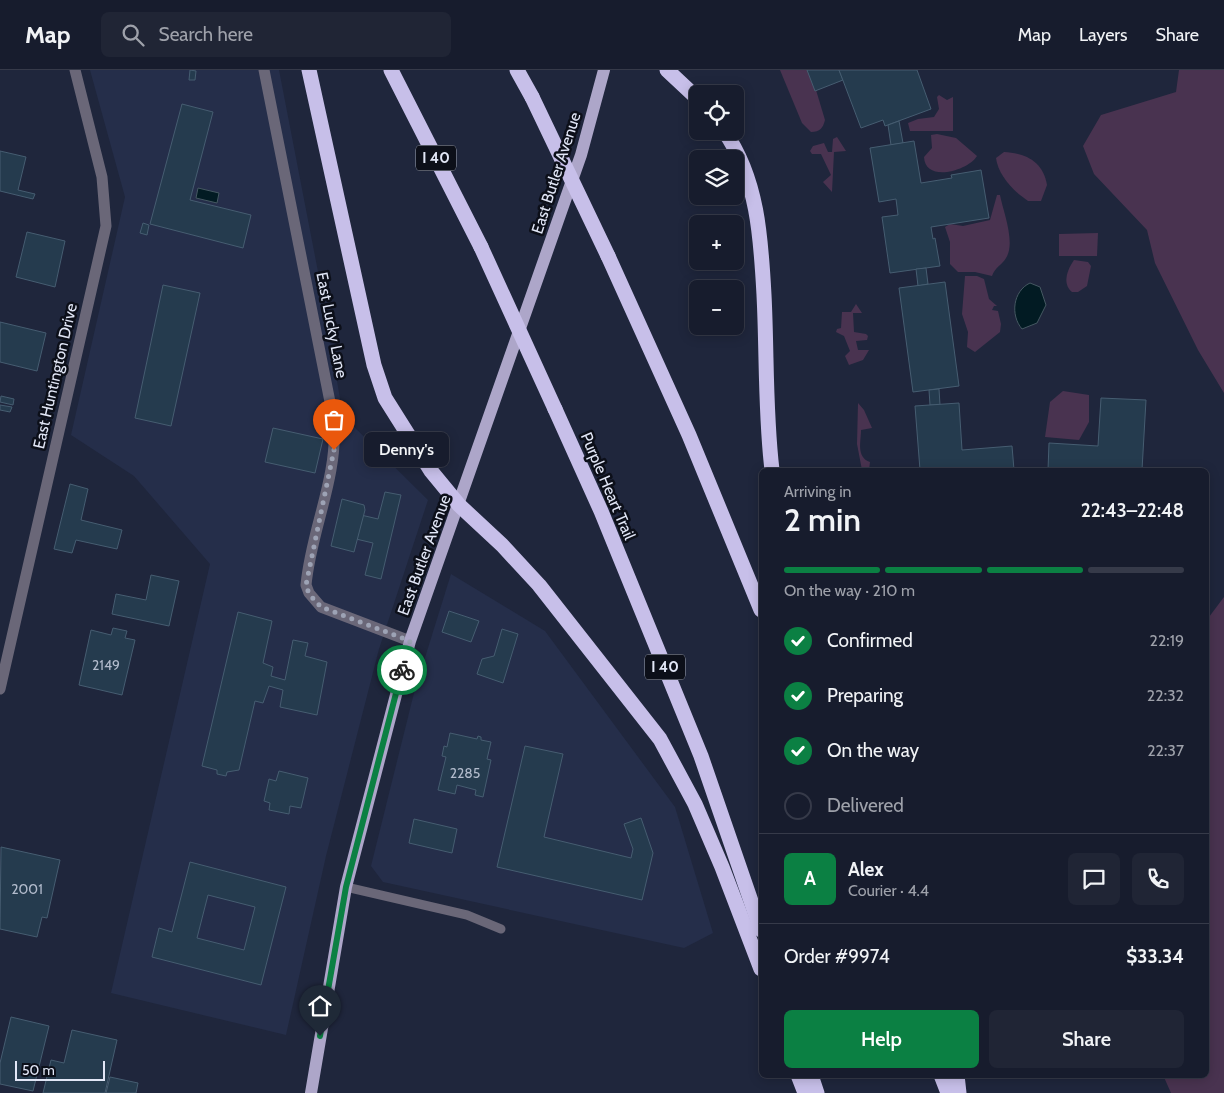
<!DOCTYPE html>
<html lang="en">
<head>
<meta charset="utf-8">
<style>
	:root { --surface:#171c2d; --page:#202535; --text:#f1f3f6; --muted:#9ea1aa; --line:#363a49; --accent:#0b8043 }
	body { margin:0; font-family:Cabin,sans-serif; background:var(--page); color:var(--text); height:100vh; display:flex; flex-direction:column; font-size:19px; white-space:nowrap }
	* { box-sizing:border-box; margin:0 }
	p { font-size:16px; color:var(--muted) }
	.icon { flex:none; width:28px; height:28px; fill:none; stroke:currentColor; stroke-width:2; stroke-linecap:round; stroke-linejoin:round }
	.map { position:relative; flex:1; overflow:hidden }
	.side { position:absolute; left:759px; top:398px; width:450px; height:610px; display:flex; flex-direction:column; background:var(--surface); border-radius:8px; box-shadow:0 2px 12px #0003,0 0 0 1px var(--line) }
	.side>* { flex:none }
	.buttons { position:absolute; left:689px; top:15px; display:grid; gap:10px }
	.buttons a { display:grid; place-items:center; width:55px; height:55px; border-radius:8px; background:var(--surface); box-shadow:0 2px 12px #0003,0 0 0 1px var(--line); font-size:25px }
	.scale { position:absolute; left:15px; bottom:12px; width:90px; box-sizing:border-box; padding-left:5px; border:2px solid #e1e6f6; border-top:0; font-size:14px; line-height:18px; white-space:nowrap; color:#e1e6f6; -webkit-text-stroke:4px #0c0f19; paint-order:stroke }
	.pin { position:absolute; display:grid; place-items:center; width:42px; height:42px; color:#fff; margin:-51px -21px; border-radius:50% 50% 50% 0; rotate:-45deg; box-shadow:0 0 5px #0007 }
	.pin .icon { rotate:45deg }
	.courier { position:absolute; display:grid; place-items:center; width:50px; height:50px; margin:-25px; border:4px solid #0b8043; border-radius:50%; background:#fff; color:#222; box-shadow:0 1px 6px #0007 }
	.bubble { position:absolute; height:35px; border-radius:8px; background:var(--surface); box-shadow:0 2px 12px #0003,0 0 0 1px var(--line); font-size:16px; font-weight:600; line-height:35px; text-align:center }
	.head em { font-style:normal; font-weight:600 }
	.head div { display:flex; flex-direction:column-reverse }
	.head { display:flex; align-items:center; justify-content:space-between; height:85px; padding:0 25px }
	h1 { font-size:32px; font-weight:600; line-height:38px }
	.bar { display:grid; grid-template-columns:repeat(4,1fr); gap:8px 5px; align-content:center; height:60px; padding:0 25px }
	.bar i { height:6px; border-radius:4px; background:var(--line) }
	.bar .current { background:var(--accent) }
	.bar p { grid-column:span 4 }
	.line { display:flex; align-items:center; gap:12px; padding:0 25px; border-top:1px solid var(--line) }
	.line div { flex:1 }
	.round { display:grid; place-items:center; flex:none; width:52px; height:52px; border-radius:8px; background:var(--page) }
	ol { padding:0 25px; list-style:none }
	li { display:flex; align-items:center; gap:15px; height:55px }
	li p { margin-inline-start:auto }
	li .icon { padding:5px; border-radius:50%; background:var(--accent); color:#fff; stroke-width:4 }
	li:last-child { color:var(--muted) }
	li i { width:28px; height:28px; border:2px solid var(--line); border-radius:50% }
	.button { display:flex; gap:10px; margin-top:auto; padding:10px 25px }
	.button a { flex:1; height:58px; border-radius:8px; background:var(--accent); color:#fff; font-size:20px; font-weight:600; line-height:58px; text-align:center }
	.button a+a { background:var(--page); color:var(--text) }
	header { display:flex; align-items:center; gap:30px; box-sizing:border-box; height:70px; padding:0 25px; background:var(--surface); border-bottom:1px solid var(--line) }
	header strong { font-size:24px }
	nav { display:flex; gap:28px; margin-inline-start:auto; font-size:18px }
	.search { width:350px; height:45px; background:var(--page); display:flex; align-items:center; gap:12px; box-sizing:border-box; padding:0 18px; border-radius:8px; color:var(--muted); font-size:19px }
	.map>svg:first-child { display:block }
</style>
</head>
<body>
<header>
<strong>Map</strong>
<div class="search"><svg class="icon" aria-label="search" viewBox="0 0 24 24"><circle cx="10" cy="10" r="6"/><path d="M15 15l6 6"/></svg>Search here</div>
<nav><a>Map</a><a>Layers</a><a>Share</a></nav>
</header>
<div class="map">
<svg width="1224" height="1023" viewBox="0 0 1224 1023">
	<rect width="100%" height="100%" fill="#1f263c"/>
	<g fill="#252e4a">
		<polygon points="90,0 279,0 320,212 343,346 428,430 379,579 326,786 286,965 111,923 210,494 134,406 71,365 125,127"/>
		<polygon points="451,504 545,561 675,737 713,863 684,878 383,812 371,796 414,623"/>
	</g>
	<g fill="#493350">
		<path d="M 780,0 L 810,0 L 825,50 C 823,58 820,62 811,62 L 802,53 Z"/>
		<polygon points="1179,0 1224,0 1224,323 1198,280 1155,193 1147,160 1094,104 1083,76 1101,45 1176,22"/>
		<polygon points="939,25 947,30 953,27 953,61 910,61 908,53 918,49 934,47 939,39 937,27"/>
		<path d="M 937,64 L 956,68 L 977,86 C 968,101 925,113 924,87 L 932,78 L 931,65 Z"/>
		<polygon points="837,67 846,81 834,82 832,122 823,112 831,105 821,84 812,84 810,81 813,76 824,73 828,82 832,82 833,69"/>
		<path d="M 1004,82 C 1025,83 1043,91 1047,115 L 1041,131 L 1028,131 C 1014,122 998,105 996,88 Z"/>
		<path d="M 997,125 L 1000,125 C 1003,141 1016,173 1006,188 C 1002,195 995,197 992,206 L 975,202 L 958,202 L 950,194 L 950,172 L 945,157 L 950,154 L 963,156 L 990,150 Z"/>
		<polygon points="1098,163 1097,186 1059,186 1059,164"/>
		<path d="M 1074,190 L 1088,192 L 1091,196 L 1087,216 L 1078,222 L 1072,222 C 1062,214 1067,200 1074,190 Z"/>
		<polygon points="965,206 977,206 984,209 989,229 997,236 994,236 992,240 998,241 1001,254 1000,262 975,282 967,277 968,262 962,244"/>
		<polygon points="856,234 862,243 853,243 854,262 866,264 868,266 867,270 856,271 858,280 869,280 863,290 849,295 845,286 850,281 844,266 836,262 837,259 841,258 842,242 851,242"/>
		<polygon points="1063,321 1089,325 1089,352 1079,370 1045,367 1050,332"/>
		<path d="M 858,333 L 864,340 L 872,358 L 861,360 C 861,372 856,387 870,392 L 869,400 L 862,400 L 857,374 Z"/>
		<polygon points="1224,527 1224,1023 1171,1023 1163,1005 1206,1005 1206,560 1209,547"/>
	</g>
	<g fill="#021b23" stroke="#455862">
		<polygon points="198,118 219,123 217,133 196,128"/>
		<path d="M 1030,213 L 1040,217 L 1046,235 L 1037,253 L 1022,259 C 1010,245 1013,221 1030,213 Z"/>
	</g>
	<g fill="#253b4e" stroke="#465d71" fill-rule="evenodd">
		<polygon points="190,0 196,1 195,10 189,10"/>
		<polygon points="807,0 839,0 843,10 815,21"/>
		<polygon points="839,0 917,0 931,39 885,56 883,50 861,58"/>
		<polygon points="182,34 213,42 190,130 251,145 243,178 150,154"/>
		<polygon points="899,51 903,73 891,75 888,55"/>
		<polygon points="914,71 921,113 952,108 951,105 981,100 989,148 931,157 933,169 935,168 940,196 890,203 882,147 898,145 896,129 879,132 870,78"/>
		<polygon points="0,81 26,87 18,120 35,124 33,129 0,121"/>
		<polygon points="143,153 149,155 147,165 140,163"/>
		<polygon points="27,162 65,171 55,217 16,207"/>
		<polygon points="926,198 928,214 918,216 916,199"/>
		<polygon points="945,212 959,316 913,322 899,218"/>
		<polygon points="163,215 200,223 171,356 135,348"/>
		<polygon points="0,252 46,263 37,301 0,292"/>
		<polygon points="939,319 940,335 930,335 929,320"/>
		<polygon points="1,326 14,329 13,335 0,332"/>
		<polygon points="1101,328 1146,330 1142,400 1048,400 1049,373 1098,376"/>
		<polygon points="959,333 962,380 1012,376 1014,400 920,400 915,336"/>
		<polygon points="0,335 12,337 10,342 0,340"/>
		<polygon points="273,358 323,369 315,403 265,392"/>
		<polygon points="70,414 88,419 81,450 122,460 117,479 76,470 72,483 54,479"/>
		<polygon points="385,422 401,425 381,509 365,505 373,473 356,469 361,445 378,449"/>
		<polygon points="342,429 364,435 365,440 354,482 331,476"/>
		<polygon points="151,505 179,511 169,556 112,544 116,524 146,530"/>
		<polygon points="449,541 479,551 471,572 442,562"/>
		<polygon points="238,542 272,551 263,593 273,597 271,606 285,610 293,570 308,573 305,586 327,592 317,645 280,637 283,620 269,616 263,633 255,631 239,700 227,702 226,706 217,704 217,700 202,696"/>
		<polygon points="113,558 127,561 125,568 135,570 122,625 79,615 91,560 111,565"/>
		<polygon points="502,559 518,564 503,613 477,604 482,589 494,586"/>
		<polygon points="450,663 477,669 478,666 481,667 481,670 491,672 487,689 491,690 483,727 475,725 476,720 457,715 455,724 438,720 446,687 442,686 444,676 447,677"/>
		<polygon points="525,676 563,684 544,767 631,788 633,779 624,754 641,748 653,783 642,830 497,797"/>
		<polygon points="279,701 308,708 301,738 290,736 289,744 269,740 270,733 264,731 269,709 276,711"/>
		<polygon points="414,749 457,759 452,783 409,773"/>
		<polygon points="1,777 60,790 47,848 42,847 37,867 0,859"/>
		<path d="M 190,792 L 286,817 L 261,915 L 152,887 L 159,858 L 172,862 ZM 208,825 L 255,837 L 244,880 L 197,868 Z"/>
		<polygon points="11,947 49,956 33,1021 0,1014 0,993"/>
		<polygon points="72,960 117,970 105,1023 43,1023 51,990 64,993"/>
		<polygon points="110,1007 138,1013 136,1023 106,1023"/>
	</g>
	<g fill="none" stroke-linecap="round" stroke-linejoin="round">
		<polyline stroke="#6a6778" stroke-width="9" points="346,817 467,845 501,859"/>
		<g stroke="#6a6778" stroke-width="11">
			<path d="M 264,0 L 334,352 C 338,408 311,460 306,515 L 309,523 L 321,537 L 410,571"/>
			<polyline points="0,619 106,156 102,107 75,0"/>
		</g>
		<polyline stroke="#ada6c9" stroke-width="12" points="311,1023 346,817 410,571 581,85 604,0"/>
		<g stroke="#c7bfe9" stroke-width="15">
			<polyline points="309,0 374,295 385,328 431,401 459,435 502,475 539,515 660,669 695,734 722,797 761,899"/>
			<polyline points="391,0 481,177"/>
			<polyline points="517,0 532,27"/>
			<polyline points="667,0 698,29"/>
			<path d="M 724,61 C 758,109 761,169 764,225 C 767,283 765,342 772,400"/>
			<polyline points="608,186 689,365 761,540"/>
			<polyline points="555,339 601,441 701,686 761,860"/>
			<polyline points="798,1005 805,1023"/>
			<polyline points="811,1005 817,1023"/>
			<polyline points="941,1005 948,1023"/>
			<polyline points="957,1005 959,1023"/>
		</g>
		<g stroke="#c7bfe9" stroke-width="15">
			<polyline points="532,27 608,186"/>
			<polyline points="481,177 555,339"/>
		</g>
	</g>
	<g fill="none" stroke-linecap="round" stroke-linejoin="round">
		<polyline stroke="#9da3b5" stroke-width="5" stroke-dasharray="0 9" points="334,380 306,515 309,524 321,537 410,571 402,600"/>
		<polyline stroke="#0b8043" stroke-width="6" points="320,966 346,817 402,600"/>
	</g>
	<g text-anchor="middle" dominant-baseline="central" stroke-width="5" stroke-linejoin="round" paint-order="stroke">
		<g font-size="14" fill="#b2bbcc">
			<text x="106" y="595">2149</text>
			<text x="465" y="703">2285</text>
			<text x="27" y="819">2001</text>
		</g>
		<g fill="#0c0f19" stroke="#a1a6b4" stroke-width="1">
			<rect x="416" y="75.5" width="40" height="25" rx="4"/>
			<rect x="645" y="584.5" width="40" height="25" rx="4"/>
		</g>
		<g font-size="15" font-weight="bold" fill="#e1e6f6">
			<text x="436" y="88">I 40</text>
			<text x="665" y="597">I 40</text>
		</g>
		<g font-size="16" fill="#e1e6f6" stroke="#0c0f19">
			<text transform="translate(556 103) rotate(-72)">East Butler Avenue</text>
			<text transform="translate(332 255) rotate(79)">East Lucky Lane</text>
			<text transform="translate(55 306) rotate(-77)">East Huntington Drive</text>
			<text transform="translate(608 416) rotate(67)">Purple Heart Trail</text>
			<text transform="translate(424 485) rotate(-70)">East Butler Avenue</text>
		</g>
	</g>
</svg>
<div class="buttons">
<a><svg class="icon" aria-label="locate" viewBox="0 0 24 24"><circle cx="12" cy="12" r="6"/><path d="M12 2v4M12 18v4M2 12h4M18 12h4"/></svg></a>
<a><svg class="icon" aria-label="layers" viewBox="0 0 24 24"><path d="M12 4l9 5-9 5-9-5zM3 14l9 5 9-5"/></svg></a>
<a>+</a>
<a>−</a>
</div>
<div class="scale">50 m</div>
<div class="pin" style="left:334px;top:380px;background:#ea580c"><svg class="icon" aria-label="bag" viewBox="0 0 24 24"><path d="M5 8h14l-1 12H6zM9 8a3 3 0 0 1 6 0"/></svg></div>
<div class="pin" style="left:320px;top:966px;background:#1f2937"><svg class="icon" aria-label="home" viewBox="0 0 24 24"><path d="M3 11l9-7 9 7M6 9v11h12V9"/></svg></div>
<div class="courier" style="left:402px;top:600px"><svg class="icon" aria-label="bike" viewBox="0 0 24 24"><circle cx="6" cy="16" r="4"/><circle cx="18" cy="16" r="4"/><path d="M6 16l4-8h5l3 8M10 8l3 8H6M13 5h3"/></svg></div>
<div class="bubble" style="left:364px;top:362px;width:85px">Denny's</div>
<section class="side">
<div class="head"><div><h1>2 min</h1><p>Arriving in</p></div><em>22:43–22:48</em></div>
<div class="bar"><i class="current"></i><i class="current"></i><i class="current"></i><i></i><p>On the way · 210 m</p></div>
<ol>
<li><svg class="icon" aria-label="check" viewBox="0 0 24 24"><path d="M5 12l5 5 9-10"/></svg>Confirmed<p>22:19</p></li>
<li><svg class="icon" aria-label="check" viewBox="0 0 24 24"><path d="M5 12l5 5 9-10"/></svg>Preparing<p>22:32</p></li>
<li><svg class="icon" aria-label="check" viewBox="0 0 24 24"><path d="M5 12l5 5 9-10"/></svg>On the way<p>22:37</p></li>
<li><i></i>Delivered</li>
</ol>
<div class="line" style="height:90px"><b class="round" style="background:var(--accent);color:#fff">A</b><div><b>Alex</b><p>Courier · 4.4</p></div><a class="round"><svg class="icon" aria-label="chat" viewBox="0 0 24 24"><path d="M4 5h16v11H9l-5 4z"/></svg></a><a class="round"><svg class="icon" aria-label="phone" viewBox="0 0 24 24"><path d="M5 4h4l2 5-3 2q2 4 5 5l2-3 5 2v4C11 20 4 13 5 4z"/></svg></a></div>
<div class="line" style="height:65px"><div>Order #9974</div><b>$33.34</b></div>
<div class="button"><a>Help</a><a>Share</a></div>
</section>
</div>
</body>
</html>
